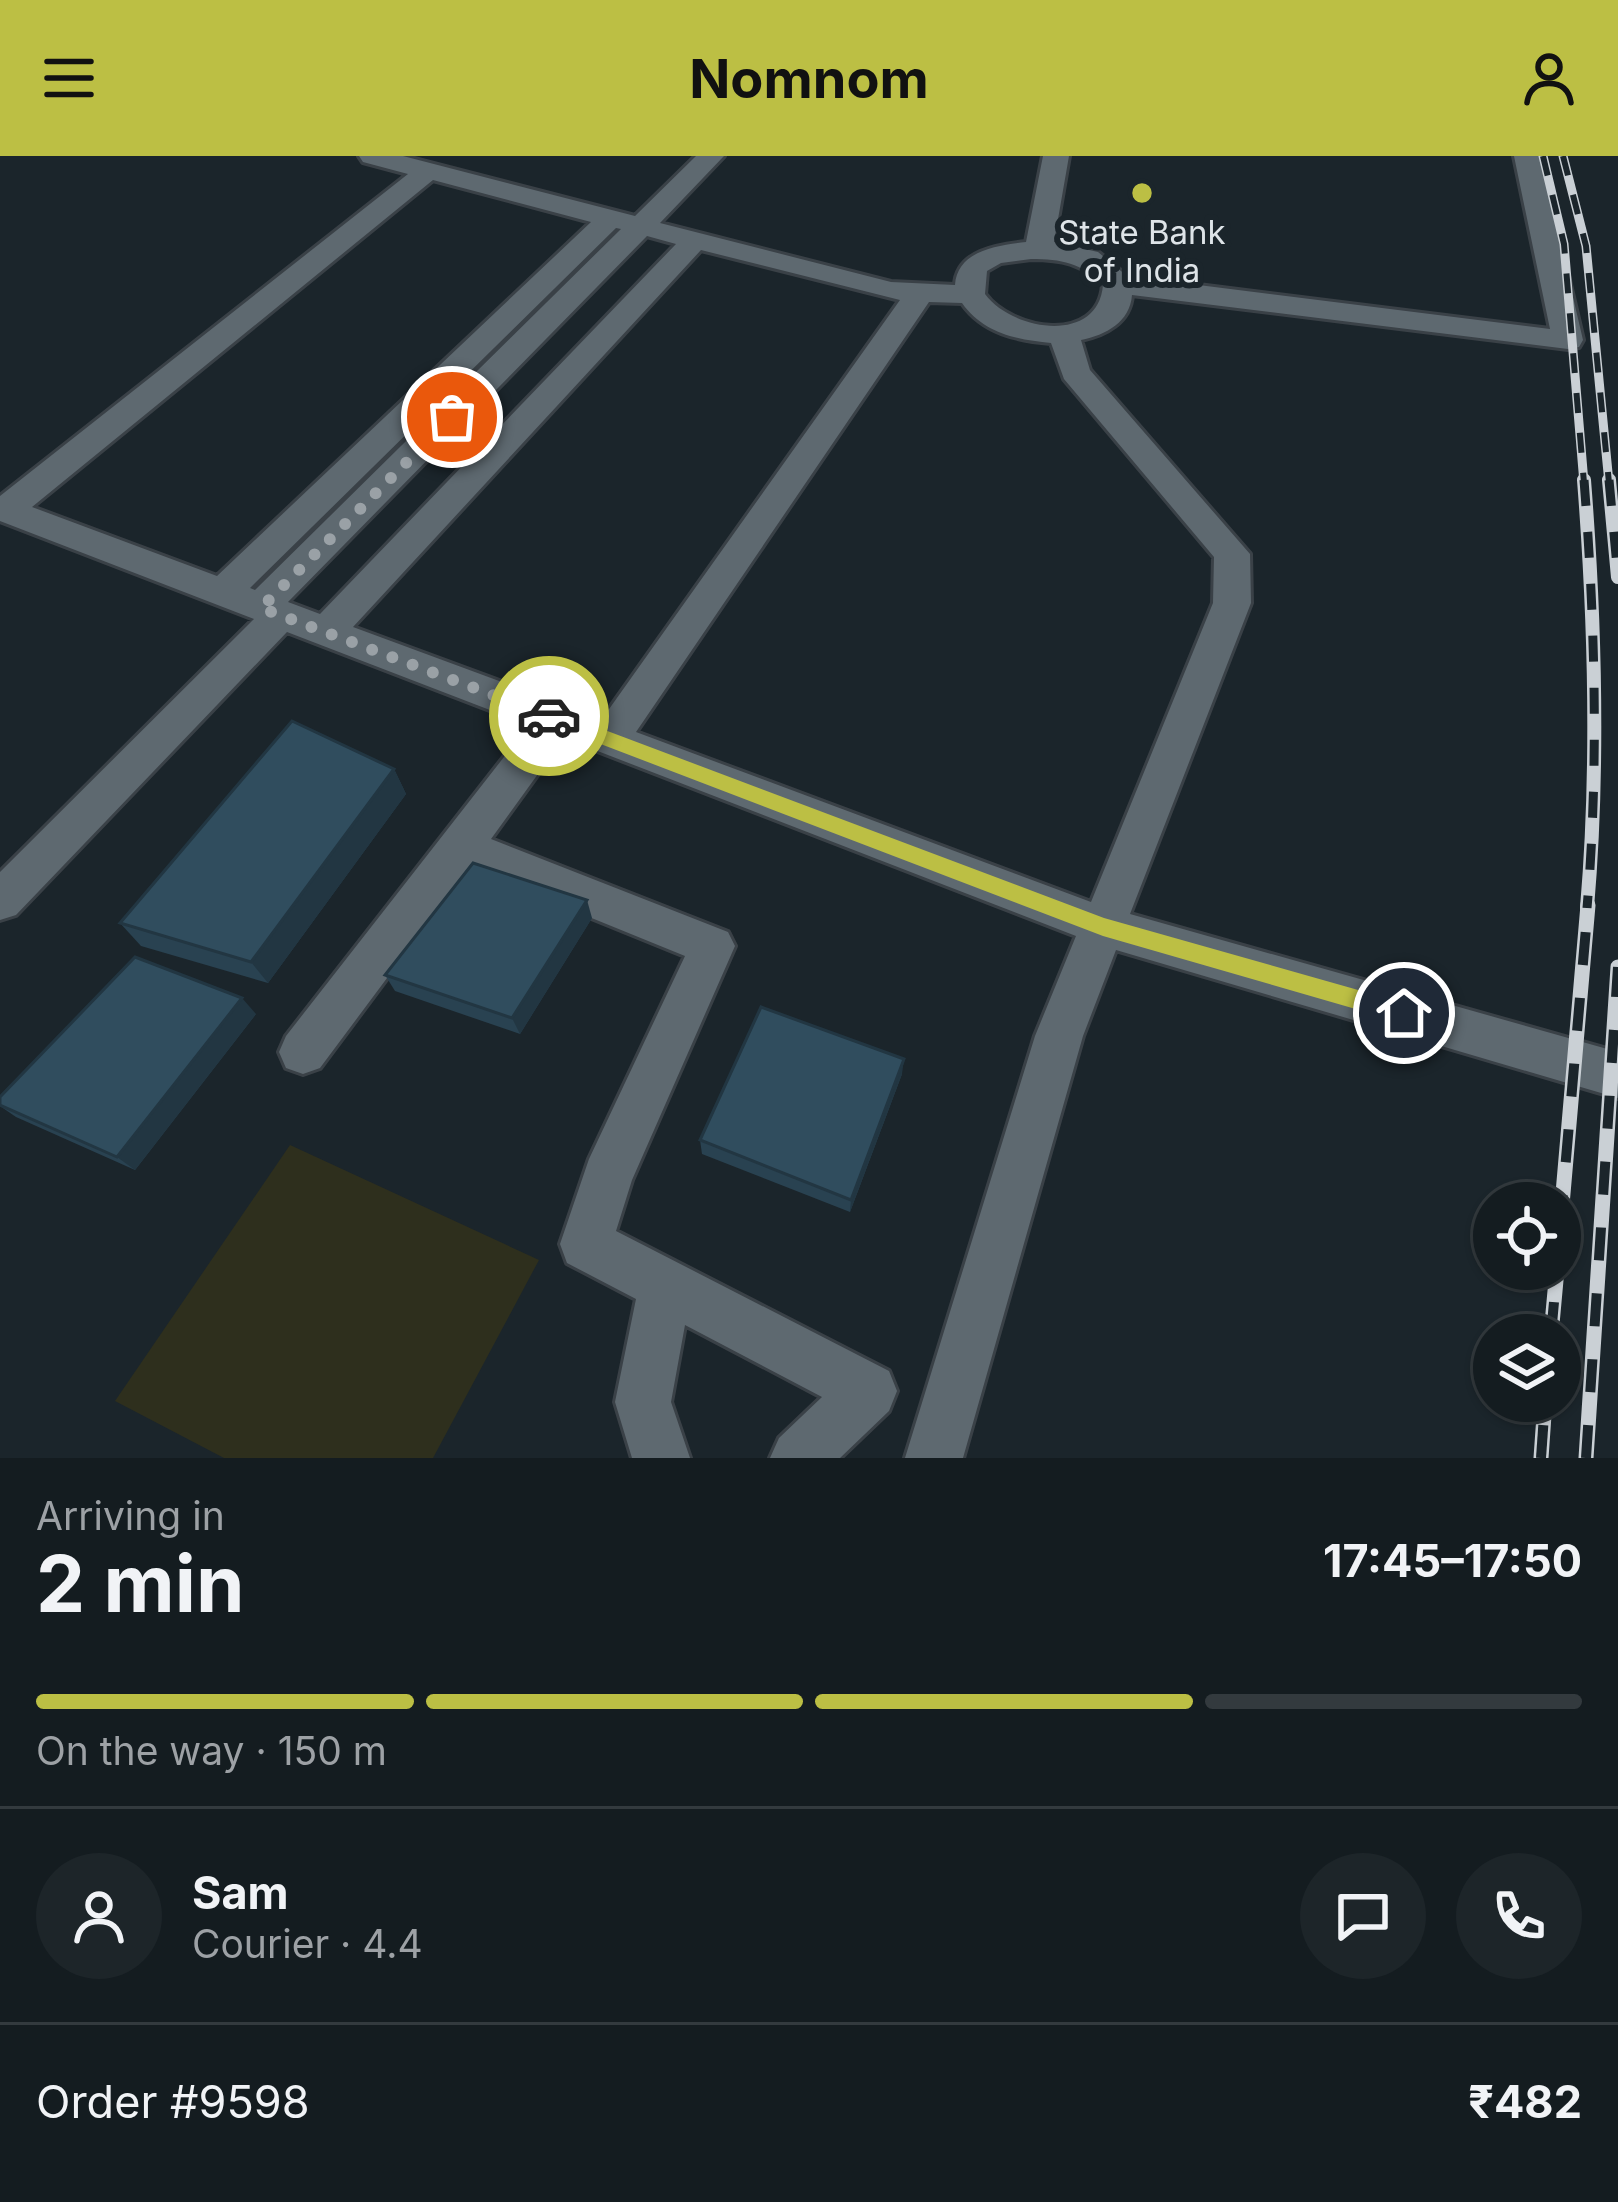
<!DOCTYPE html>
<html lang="en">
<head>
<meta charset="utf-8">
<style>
	:root { --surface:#141c20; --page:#1d2529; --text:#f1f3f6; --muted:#9da1a5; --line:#333a3e; --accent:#bcbf44 }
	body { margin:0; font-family:Inter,sans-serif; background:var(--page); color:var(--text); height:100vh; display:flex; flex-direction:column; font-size:45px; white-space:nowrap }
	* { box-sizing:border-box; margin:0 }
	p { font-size:39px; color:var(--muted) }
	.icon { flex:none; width:66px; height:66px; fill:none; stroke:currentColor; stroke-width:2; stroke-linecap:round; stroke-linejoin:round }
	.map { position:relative; height:1302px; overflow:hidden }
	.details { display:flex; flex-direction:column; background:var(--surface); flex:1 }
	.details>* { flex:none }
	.fabs { position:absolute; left:1473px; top:1026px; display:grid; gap:24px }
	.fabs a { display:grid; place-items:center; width:108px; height:108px; border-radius:50%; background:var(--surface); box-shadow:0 3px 9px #0004,0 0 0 3px var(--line); font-size:60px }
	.pin { position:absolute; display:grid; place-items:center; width:102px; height:102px; color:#fff; margin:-51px; border:6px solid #fff; border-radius:50%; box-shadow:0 3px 12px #0007 }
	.courier { position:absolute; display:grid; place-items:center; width:120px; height:120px; margin:-60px; border:9px solid #bcbf44; border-radius:50%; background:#fff; color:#222; box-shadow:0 3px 15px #0007 }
	.overview em { font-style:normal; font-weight:700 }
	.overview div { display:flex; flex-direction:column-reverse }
	.overview { display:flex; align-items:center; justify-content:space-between; height:204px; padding:0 36px }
	h1 { font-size:78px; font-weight:700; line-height:90px }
	.bar { display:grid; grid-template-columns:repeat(4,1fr); gap:18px 12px; align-content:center; height:144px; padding:0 36px }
	.bar i { height:15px; border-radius:9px; background:var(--line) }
	.bar .current { background:var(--accent) }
	.bar p { grid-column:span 4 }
	.line { display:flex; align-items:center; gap:30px; padding:0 36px; border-top:3px solid var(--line) }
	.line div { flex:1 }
	.round { display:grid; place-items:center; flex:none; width:126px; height:126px; border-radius:63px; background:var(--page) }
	header { display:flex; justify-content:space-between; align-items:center; height:156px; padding:0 36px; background:var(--accent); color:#111; font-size:54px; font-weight:700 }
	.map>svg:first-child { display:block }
</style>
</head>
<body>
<header><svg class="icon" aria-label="menu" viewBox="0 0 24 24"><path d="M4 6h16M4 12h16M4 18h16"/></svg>Nomnom<svg class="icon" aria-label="person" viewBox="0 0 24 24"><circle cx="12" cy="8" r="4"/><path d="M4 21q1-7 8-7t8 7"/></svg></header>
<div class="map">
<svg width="1618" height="1302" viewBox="0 0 1618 1302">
	<rect width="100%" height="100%" fill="#1b252b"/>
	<polygon fill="#2e2f1d" points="290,989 539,1104 433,1302 224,1302 115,1245"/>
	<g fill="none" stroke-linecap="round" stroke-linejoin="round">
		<defs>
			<path id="minor" d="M 359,0 L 403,0 L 635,60 L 696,0 L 724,0 L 660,67 L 891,126 L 955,129 C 957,95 997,89 1026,86 L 1043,0 L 1069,0 L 1054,86 L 1098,96 L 1127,120 L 1550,173 L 1514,0 L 1540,0 L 1583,184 L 1579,191 L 1568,193 L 1132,139 C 1130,166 1106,179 1081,184 L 1090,214 L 1250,398 L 1251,447 L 1130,758 L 1618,896 L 1618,942 L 1116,794 L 1083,880 L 963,1302 L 905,1302 L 1035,880 L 1076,780 L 564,582 L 491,683 L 728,776 L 735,790 L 632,1024 L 616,1075 L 889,1215 L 897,1235 L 889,1255 L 840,1302 L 770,1302 L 779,1282 L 822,1241 L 685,1169 L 671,1246 L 690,1302 L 632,1302 L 615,1246 L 636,1143 L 567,1107 L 560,1088 L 589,1003 L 685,800 L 469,712 L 320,912 L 303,918 L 286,912 L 279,896 L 286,880 L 529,569 L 287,476 L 16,759 L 0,764 L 0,716 L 254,463 L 0,365 L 0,340 L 408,18 L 363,6 ZM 433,24 L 591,66 L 217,420 L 32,351 ZM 616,72 L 621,73 L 255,434 L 250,432 ZM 647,80 L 676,88 L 320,458 L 288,446 ZM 701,94 L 900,144 L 602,563 L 353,471 ZM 1031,103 C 1062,103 1081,107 1103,129 C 1098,189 1012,175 985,138 L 987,115 L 1001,107 ZM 929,146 L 962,147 C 983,177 1017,184 1051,187 L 1064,223 L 1214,401 L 1213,447 L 1091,746 L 636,576 Z"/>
		</defs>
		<use href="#minor" stroke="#3a4147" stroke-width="6"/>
		<use href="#minor" fill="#5e6970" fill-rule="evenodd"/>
		<defs>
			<g id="rail-far2">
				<polyline points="1543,0 1564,88 1584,327"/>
				<polyline points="1563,0 1586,90 1609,327"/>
			</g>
			<g id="rail-far1">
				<path d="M 1584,324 C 1595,464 1599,612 1587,752"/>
				<polyline points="1609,324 1618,421"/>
			</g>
			<g id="rail">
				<polyline points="1560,1072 1588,749"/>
				<polyline points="1551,1179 1557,1113"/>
				<polyline points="1541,1302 1545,1245"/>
				<polyline points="1586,1302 1618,811"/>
			</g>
		</defs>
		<use href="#rail-far2" stroke="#cad0d5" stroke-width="9"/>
		<use href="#rail-far1" stroke="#cad0d5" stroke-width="14"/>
		<use href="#rail" stroke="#cad0d5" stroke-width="15"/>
		<use href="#rail-far2" stroke="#1b252b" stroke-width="6" stroke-dasharray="20" stroke-linecap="butt"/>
		<use href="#rail-far1" stroke="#1b252b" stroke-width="9" stroke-dasharray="26" stroke-linecap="butt"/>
		<use href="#rail" stroke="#1b252b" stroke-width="10" stroke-dasharray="33" stroke-linecap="butt"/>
	</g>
	<g fill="#294251">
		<polygon points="394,613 406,638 268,827 141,790 120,767"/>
		<polygon points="592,762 520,878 395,835 385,819"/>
		<polygon points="256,858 135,1014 16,961 0,950 0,941"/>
		<polygon points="902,918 850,1056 702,998 700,984"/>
	</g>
	<g fill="#223642">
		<polygon points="394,613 406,638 268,827 251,806"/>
		<polygon points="587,744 592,762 520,878 512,862"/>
		<polygon points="242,842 256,858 135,1014 117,1001"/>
		<polygon points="904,903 902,918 850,1056 851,1044"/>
	</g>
	<g fill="#304d5e" stroke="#223642" stroke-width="3">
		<polygon points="292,565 394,613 251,806 120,767"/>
		<polygon points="473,707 587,744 512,862 385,819"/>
		<polygon points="135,801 242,842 117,1001 0,949 0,941"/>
		<polygon points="761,851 904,903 851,1044 700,984"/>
	</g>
	<polygon fill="#bcbf44" points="549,553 1104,762 1404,847 1415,857 1404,867 1103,780 543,566 540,560"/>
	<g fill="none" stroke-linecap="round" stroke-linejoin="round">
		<polyline stroke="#9aa1a6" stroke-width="12" stroke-dasharray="0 21.6" points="452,261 261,452 549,560"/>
	</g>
	<circle fill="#bcbf44" stroke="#1b252b" stroke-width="4.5" cx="1142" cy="37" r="12"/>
	<g text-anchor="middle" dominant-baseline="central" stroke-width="12" stroke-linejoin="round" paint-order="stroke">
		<g font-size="33" fill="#dee4e8" stroke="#1b252b">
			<text x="1142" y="76">State Bank<tspan x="1142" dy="38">of India</tspan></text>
		</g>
	</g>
</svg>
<div class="fabs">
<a><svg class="icon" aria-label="locate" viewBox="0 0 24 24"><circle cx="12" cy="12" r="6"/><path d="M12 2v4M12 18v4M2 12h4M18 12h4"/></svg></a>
<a><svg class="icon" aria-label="layers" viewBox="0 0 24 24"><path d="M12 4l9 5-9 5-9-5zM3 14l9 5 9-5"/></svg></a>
</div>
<div class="pin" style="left:452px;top:261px;background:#ea580c"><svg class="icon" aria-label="bag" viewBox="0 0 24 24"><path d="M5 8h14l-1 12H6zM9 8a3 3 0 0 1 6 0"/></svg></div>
<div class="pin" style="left:1404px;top:857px;background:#1f2937"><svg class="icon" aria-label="home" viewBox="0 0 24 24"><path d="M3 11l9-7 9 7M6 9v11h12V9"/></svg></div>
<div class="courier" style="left:549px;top:560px"><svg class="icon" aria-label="car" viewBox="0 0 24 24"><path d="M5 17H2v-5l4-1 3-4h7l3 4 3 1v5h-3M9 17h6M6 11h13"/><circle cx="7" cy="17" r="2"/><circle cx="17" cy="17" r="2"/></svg></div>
</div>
<section class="details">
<div class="overview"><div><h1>2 min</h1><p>Arriving in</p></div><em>17:45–17:50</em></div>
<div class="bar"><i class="current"></i><i class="current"></i><i class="current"></i><i></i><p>On the way · 150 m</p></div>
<div class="line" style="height:216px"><a class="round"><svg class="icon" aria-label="person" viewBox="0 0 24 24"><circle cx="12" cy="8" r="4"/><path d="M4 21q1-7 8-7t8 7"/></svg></a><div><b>Sam</b><p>Courier · 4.4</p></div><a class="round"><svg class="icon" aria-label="chat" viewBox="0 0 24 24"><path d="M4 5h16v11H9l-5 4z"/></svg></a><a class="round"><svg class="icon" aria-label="phone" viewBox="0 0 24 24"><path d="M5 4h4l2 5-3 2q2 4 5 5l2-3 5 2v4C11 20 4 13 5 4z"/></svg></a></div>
<div class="line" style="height:156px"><div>Order #9598</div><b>₹482</b></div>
</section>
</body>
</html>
